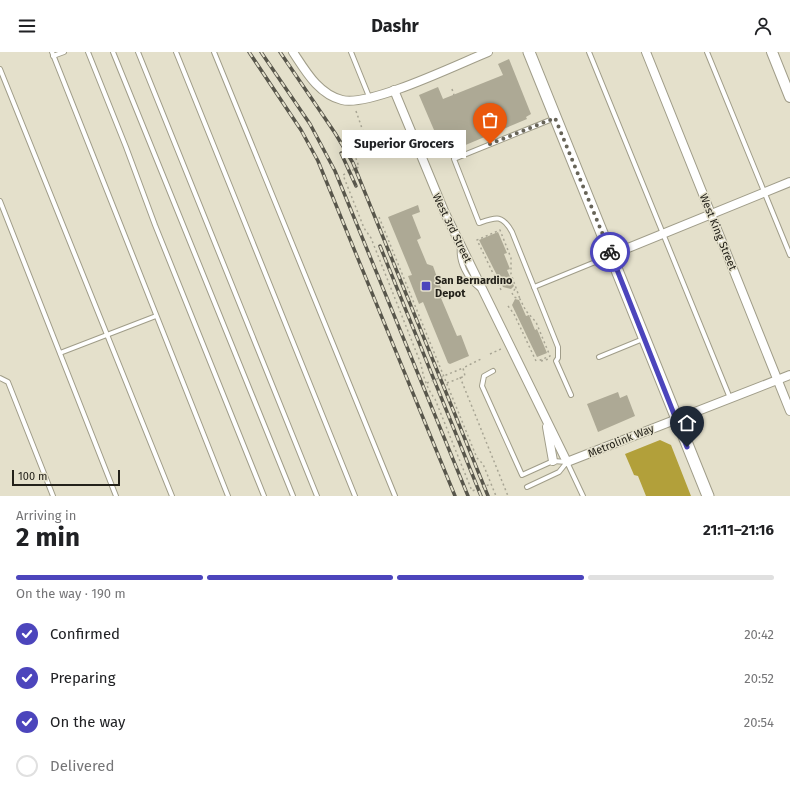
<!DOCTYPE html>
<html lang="en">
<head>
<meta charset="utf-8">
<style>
	:root { --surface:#fff; --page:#f6f6f6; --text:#202124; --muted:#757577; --line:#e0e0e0; --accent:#4c45bc }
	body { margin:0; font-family:"Fira Sans",sans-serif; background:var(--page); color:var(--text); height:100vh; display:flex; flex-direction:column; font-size:15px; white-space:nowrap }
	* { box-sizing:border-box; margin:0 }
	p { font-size:13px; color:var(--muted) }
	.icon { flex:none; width:22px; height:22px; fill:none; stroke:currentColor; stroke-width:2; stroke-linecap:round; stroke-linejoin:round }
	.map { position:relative; height:444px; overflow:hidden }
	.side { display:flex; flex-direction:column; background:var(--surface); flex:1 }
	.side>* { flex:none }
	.scale { position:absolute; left:12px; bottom:10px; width:108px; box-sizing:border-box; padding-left:4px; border:2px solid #23211a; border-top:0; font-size:11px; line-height:14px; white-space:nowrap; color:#23211a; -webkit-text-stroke:3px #e4e0cb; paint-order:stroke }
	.pin { position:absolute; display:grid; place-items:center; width:34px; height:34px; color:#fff; margin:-41px -17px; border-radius:50% 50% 50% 0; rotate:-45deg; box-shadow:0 0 4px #0007 }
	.pin .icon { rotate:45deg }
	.courier { position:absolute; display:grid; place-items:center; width:40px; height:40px; margin:-20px; border:3px solid #4c45bc; border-radius:50%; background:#fff; color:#222; box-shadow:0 1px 5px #0007 }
	.bubble { position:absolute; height:28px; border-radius:0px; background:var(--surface); box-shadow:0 4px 16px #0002; font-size:13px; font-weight:700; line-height:28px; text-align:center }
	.headline em { font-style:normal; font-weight:700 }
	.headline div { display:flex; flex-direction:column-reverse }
	.headline { display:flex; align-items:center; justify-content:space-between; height:68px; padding:0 16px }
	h1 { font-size:26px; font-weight:700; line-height:30px }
	.bar { display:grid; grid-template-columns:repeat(4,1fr); gap:6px 4px; align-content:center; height:48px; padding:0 16px }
	.bar i { height:5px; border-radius:3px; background:var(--line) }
	.bar .active { background:var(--accent) }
	.bar p { grid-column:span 4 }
	ol { padding:0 16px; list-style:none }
	li { display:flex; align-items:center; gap:12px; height:44px }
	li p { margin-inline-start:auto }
	li .icon { padding:4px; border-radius:50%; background:var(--accent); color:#fff; stroke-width:4 }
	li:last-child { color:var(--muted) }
	li i { width:22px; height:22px; border:2px solid var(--line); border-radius:50% }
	header { display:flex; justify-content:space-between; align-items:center; height:52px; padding:0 16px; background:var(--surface); font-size:18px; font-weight:700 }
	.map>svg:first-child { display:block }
</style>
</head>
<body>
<header><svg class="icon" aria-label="menu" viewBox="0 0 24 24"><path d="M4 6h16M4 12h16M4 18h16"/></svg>Dashr<svg class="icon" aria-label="person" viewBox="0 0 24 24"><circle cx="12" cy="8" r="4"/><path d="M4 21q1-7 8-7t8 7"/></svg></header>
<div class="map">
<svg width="790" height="444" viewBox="0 0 790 444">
	<rect width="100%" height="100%" fill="#e4e0cb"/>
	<polygon fill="#b2a03a" points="660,388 671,393 691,444 646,444 638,424 634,423 625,402"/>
	<g fill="#ada995">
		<polygon points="509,7 531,62 526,65 527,67 449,100 448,97 443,99 419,43 438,35 443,47 503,23 498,12"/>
		<polygon points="418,153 420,160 412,163 421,186 417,188 427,212 433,214 444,245 441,246 457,284 461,283 469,304 450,312 448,311 423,250 419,252 408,224 412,223 388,165"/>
		<polygon points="498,180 507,201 504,202 510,217 507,218 514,234 511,237 503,235 479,188"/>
		<polygon points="515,247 519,248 526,264 529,263 535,278 537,277 547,301 537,305 512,253"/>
		<polygon points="618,340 620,346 627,343 635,364 598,380 587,352"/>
	</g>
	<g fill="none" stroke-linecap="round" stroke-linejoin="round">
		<defs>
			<g id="service">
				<polyline points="52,0 228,444"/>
				<polyline points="88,0 126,95 155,173 264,444"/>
				<polyline points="113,0 293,444"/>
				<polyline points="138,0 317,444"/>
				<polyline points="176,0 355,444"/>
				<polyline points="214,0 395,444"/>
				<polyline points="351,0 370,47"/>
				<polyline points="589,0 730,346"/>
				<polyline points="707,0 790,203"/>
				<polyline points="53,4 64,0"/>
				<polyline points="0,17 172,444"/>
				<path d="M 555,66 L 454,107 L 479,171 C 496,165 502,162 512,180 L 558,295 L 558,306 L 556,309 L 571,343"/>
				<polyline points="0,149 116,444"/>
				<path d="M 460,195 C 458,210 467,227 479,236"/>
				<polyline points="534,235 610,204"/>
				<polyline points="60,301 156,264"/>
				<polyline points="599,305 643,287"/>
				<polyline points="493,319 484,324 482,334 522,423 553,409 567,410"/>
				<polyline points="0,326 8,330 53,444"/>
				<polyline points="567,410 583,444"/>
				<polyline points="527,435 559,420 567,410"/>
			</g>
			<g id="minor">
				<path d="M 293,0 C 305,18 318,42 342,48 C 370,55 458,12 488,0"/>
				<polyline points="646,0 790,359"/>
				<polyline points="394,38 444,159 567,410 790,323"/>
				<polyline points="611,203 790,130"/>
				<polyline points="547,375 553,409"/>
			</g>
			<polyline id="tertiary" points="772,0 790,45"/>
			<polyline id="secondary" points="529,0 708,444"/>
		</defs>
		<use href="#service" stroke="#a09d89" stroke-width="6"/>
		<use href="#minor" stroke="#a09d89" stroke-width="10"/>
		<use href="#tertiary" stroke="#a09d89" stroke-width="12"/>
		<use href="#secondary" stroke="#a09d89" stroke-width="13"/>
		<g stroke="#a8a594" stroke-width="1.5" stroke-dasharray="2 3" stroke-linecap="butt">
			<polyline points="452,37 454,43"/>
			<path d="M 356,59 L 365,85 L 362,93 L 353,98 L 359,115 L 343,123 L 364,176 L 371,186 L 421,312 C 423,324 427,337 435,347 L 472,439 L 491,432"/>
			<polyline points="379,165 477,406 483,412 496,444"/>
			<polyline points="515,237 512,241 514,245 520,247 526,259 536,270 550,304 538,309"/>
			<polyline points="501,238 477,188 500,178 511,206 511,222 520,247"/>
			<polyline points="508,254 514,262 536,309"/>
			<polyline points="490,302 503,296"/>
			<polyline points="541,309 549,307"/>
			<polyline points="460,325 508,444"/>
			<polyline points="447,331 465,324 463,316 481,307"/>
		</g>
		<use href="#service" stroke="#fff" stroke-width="4"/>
		<use href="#minor" stroke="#fff" stroke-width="8"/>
		<use href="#tertiary" stroke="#fff" stroke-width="10"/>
		<use href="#secondary" stroke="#fff" stroke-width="11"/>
		<defs>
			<g id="rail">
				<polyline points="249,0 301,78 318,109 455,444"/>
				<polyline points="261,0 310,72 335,119 468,444"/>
				<polyline points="280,0 335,81 353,111 488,444"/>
				<polyline points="341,101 356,134"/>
				<polyline points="380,194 481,444"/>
			</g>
		</defs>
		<use href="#rail" stroke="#58564b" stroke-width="3.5"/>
		<use href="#rail" stroke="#e4e0cb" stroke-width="2" stroke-dasharray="6" stroke-linecap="butt"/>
		<polyline stroke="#a8a594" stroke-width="1.5" stroke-dasharray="2 3" stroke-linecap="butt" points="427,331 463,316"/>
	</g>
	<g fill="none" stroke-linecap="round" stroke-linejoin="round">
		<polyline stroke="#676458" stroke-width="4" stroke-dasharray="0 7.2" points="490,92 555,66 610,200"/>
		<polyline stroke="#4c45bc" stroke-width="5" points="610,200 687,395"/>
	</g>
	<rect fill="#4c45bc" stroke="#e4e0cb" stroke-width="1.5" x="421" y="229" width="10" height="10" rx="2"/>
	<g text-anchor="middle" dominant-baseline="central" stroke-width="3" stroke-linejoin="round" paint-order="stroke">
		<g font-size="11" fill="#23211a" stroke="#e4e0cb">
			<text transform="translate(452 176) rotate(64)">West 3rd Street</text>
			<text transform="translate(718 180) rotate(68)">West King Street</text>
			<text transform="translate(621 389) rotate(-22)">Metrolink Way</text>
		</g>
		<g font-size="11" font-weight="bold" fill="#23211a" stroke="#e4e0cb" text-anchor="start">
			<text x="435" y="228">San Bernardino<tspan x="435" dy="13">Depot</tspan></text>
		</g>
	</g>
</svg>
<div class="scale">100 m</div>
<div class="pin" style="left:490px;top:92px;background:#ea580c"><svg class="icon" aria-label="bag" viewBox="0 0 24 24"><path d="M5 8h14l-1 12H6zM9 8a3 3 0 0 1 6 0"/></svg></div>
<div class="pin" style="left:687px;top:395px;background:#1f2937"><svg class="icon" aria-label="home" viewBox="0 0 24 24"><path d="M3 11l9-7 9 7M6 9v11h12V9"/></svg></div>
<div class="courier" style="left:610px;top:200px"><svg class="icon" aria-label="bike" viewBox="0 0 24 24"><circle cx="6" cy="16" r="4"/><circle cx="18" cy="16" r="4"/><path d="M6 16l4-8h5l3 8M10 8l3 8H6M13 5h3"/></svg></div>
<div class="bubble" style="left:342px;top:78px;width:124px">Superior Grocers</div>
</div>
<section class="side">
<div class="headline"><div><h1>2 min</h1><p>Arriving in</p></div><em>21:11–21:16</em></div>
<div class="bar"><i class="active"></i><i class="active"></i><i class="active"></i><i></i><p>On the way · 190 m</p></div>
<ol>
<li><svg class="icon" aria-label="check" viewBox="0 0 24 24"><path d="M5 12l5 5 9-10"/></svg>Confirmed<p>20:42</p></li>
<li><svg class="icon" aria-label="check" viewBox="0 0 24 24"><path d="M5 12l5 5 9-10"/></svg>Preparing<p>20:52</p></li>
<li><svg class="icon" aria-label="check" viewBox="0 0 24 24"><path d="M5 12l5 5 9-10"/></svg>On the way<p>20:54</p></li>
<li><i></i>Delivered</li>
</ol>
</section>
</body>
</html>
